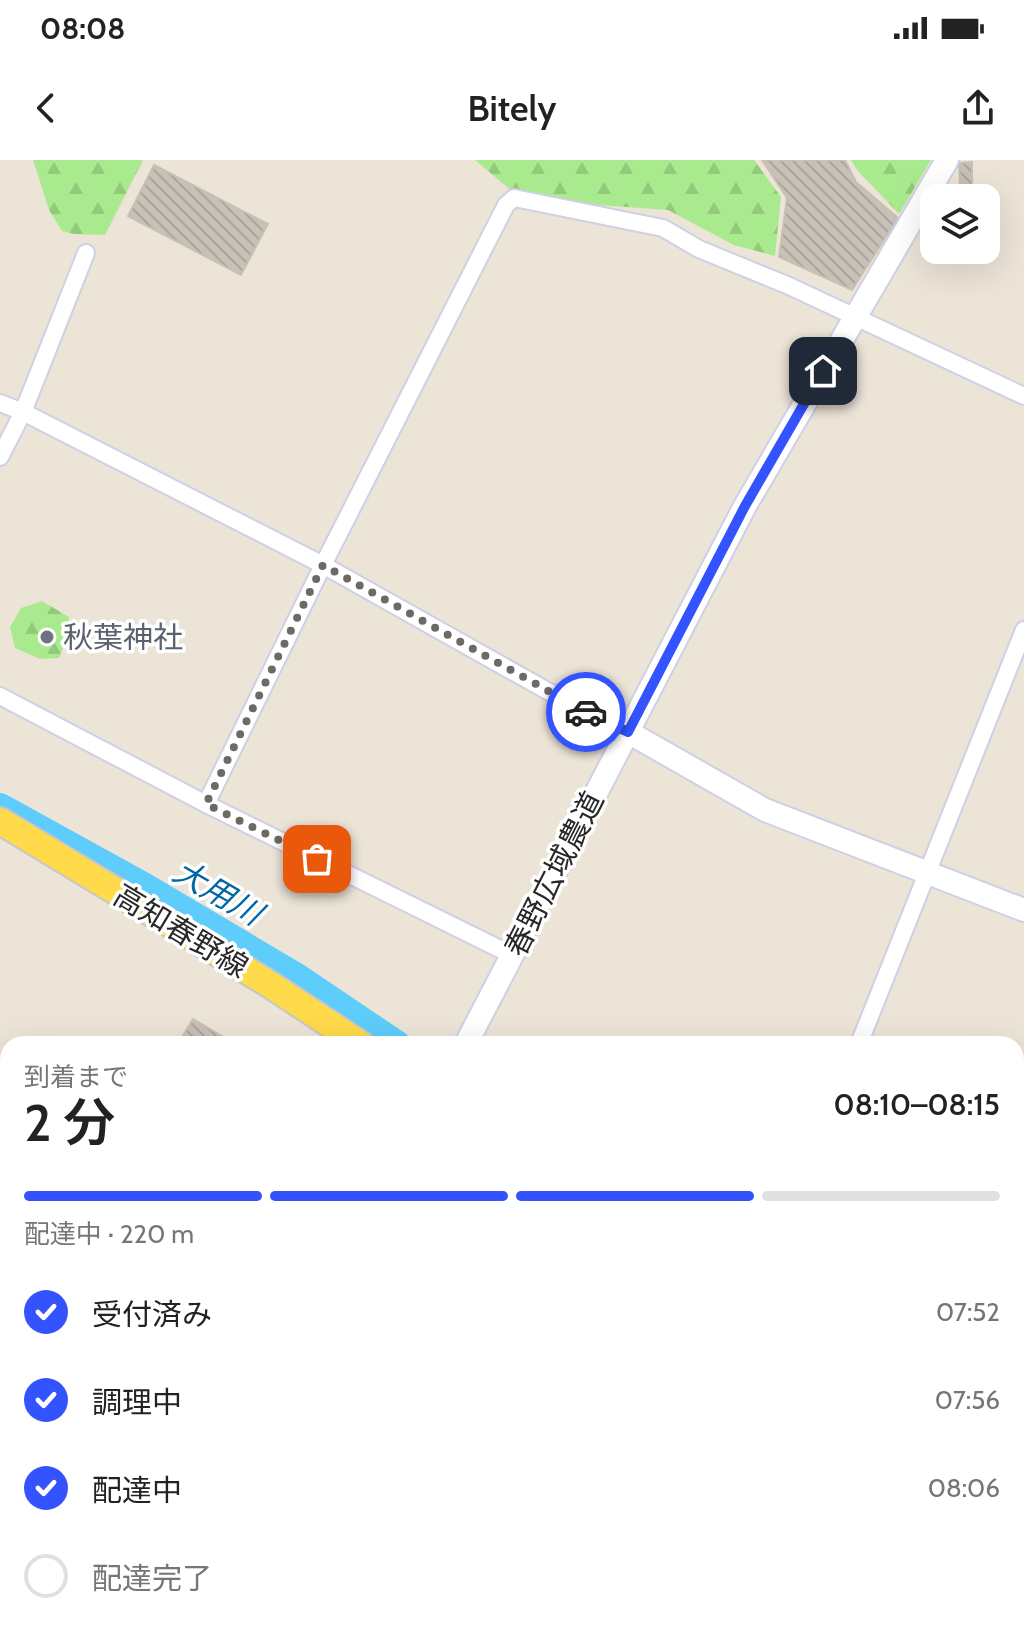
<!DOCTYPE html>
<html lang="ja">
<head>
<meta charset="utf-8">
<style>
	:root { --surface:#fff; --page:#f6f6f6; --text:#222; --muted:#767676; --line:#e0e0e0; --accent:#3353ff }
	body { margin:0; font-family:Cabin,"Noto Sans JP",sans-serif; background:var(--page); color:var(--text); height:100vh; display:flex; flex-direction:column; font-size:30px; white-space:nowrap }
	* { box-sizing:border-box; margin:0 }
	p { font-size:26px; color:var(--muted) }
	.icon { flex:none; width:44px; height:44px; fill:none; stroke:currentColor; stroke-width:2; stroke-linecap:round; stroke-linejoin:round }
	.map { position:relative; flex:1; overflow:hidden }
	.drawer { position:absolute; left:0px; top:876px; width:1024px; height:600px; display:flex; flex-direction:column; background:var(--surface); border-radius:24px 24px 0 0; box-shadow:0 8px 32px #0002 }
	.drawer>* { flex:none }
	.fabs { position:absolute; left:920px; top:24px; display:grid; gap:16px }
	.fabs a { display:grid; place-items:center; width:80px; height:80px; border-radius:16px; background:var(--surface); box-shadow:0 8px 32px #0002; font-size:40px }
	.pin { position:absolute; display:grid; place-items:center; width:68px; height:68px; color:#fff; margin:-34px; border-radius:16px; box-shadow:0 4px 12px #0006 }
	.courier { position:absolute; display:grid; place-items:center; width:80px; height:80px; margin:-40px; border:6px solid #3353ff; border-radius:50%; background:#fff; color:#222; box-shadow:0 2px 10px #0007 }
	.summary em { font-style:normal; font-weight:600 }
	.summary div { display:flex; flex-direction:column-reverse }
	.summary { display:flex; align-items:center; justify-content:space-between; height:136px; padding:0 24px }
	h1 { font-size:52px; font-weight:600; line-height:60px }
	.bar { display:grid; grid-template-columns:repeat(4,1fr); gap:12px 8px; align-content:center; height:96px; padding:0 24px }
	.bar i { height:10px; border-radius:6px; background:var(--line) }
	.bar .selected { background:var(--accent) }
	.bar p { grid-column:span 4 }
	ol { padding:0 24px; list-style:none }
	li { display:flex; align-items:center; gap:24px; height:88px }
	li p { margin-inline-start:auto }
	li .icon { padding:8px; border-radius:50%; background:var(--accent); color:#fff; stroke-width:4 }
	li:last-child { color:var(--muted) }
	li i { width:44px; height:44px; border:4px solid var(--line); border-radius:50% }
	.status { display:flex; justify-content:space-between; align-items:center; height:56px; padding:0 40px; background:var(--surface); direction:ltr }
	.status svg { height:22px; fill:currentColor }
	header { display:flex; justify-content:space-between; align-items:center; height:104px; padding:0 24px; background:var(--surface); font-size:36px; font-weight:600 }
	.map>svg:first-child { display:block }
</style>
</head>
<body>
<div class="status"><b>08:08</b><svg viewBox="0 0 49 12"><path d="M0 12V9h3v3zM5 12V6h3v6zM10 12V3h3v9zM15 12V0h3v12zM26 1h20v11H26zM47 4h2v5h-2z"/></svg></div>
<header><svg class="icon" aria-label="back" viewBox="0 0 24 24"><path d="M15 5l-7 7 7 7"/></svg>Bitely<svg class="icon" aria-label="share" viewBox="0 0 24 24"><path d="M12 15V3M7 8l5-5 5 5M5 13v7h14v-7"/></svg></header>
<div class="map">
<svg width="1024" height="1476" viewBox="0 0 1024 1476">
	<defs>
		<pattern id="forest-firs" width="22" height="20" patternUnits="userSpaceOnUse" patternTransform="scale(2)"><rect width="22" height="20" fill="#aaea8e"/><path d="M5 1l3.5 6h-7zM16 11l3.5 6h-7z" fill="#92c97a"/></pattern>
		<pattern id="building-back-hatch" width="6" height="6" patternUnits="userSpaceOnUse" patternTransform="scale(2)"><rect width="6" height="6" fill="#c8c1b8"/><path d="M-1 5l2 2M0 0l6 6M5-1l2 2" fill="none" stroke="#aca69e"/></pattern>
	</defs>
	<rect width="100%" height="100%" fill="#ede4d8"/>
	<g fill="url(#forest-firs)">
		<polygon points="33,0 143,0 105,75 74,74 62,71 49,50"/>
		<polygon points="475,0 754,0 781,37 775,96 734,85 668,50 597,45 513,32"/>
		<polygon points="851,0 931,0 899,54 858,11"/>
		<polygon points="42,441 69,457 68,475 59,498 40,499 15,488 10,467 21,448"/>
		<polygon points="0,1112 8,1117 8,1183 0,1192"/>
	</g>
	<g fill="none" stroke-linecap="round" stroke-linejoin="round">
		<g stroke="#5ecdfb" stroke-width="26">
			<polyline points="0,646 145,726 297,816 398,884"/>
			<polyline points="1016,1133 1024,1132"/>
			<polyline points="0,1285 8,1286"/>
			<polyline points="452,1468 471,1476"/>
			<polyline points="836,1476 840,1468"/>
		</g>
	</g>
	<g fill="url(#building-back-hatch)" stroke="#c8c1b2" stroke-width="2">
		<polygon points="762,0 845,0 856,22 898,58 852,130 779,97 787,38"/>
		<polygon points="972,2 972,25 960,25 959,3"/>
		<polygon points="154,5 268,64 241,115 128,56"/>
		<polygon points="44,472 52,474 50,481 43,480"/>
		<polygon points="193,859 235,884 178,884"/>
	</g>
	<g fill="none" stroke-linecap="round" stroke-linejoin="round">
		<defs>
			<g id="street">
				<polyline points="0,243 23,252 323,405 576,547 628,572"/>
				<polyline points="0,297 23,252 86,93"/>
				<polyline points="0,536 206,644 512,795"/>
				<polyline points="206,644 323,405 506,45 514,38 663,68 699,89 787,125 1024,236"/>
				<polyline points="859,884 1024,470"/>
				<polyline points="0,1295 8,1296"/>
				<polyline points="421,1468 439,1476"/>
				<polyline points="519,1476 522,1468"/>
				<polyline points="709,1476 713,1468"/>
				<polyline points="859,1476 862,1468"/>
			</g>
			<g id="secondary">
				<polyline points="628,572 765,650 1024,750"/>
				<polyline points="466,884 745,346 947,0"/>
				<polyline points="169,1476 172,1468"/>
			</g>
			<g id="primary">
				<polyline points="0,661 269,824 360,884"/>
				<polyline points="1016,1224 1024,1229"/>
			</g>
		</defs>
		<use href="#street" stroke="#cdd1e3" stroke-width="20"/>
		<use href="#secondary" stroke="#cdd1e3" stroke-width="26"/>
		<use href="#primary" stroke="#c7c7c7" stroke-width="30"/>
		<use href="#street" stroke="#fff" stroke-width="16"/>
		<use href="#secondary" stroke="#fff" stroke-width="22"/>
		<use href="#primary" stroke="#ffda4b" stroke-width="26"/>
	</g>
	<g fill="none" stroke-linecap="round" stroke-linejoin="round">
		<polyline stroke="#6d6a66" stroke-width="8" stroke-dasharray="0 14.4" points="317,699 206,644 323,405 586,552"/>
		<polyline stroke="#3353ff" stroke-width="10" points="586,552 628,572 745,346 823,211"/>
	</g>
	<circle fill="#6b7280" stroke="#fff" stroke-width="3" cx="47" cy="477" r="8"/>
	<g text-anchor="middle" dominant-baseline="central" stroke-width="7" stroke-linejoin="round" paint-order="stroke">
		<g font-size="30" fill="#5b616d" stroke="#fff" text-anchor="start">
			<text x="63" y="477">秋葉神社</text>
		</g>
		<g font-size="30" fill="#282828" stroke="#fff">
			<text transform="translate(554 714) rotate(-63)">春野広域農道</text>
			<text transform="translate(181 771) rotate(31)">高知春野線</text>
		</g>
		<g font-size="32" font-style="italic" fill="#0067a5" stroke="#fff">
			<text transform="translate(218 732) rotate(30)">大用川</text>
		</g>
	</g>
</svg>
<div class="fabs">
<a><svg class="icon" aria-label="layers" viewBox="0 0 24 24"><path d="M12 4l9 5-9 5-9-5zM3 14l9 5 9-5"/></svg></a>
</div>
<div class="pin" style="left:317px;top:699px;background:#ea580c"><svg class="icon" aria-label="bag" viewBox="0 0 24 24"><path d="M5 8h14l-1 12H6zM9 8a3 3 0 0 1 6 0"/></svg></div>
<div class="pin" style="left:823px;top:211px;background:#1f2937"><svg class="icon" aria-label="home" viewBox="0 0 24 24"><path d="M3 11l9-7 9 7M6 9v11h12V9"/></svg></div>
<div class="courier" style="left:586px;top:552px"><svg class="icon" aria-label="car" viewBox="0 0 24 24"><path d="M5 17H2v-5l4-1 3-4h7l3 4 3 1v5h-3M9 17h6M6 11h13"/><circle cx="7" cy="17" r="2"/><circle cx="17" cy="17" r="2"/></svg></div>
<section class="drawer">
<div class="summary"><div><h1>2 分</h1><p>到着まで</p></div><em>08:10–08:15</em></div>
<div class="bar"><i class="selected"></i><i class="selected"></i><i class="selected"></i><i></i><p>配達中 · 220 m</p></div>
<ol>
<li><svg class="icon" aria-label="check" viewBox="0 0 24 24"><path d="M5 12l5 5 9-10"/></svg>受付済み<p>07:52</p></li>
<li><svg class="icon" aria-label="check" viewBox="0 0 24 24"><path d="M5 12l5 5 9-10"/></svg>調理中<p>07:56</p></li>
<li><svg class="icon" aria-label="check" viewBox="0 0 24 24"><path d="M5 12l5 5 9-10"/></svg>配達中<p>08:06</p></li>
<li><i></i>配達完了</li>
</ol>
</section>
</div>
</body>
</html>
